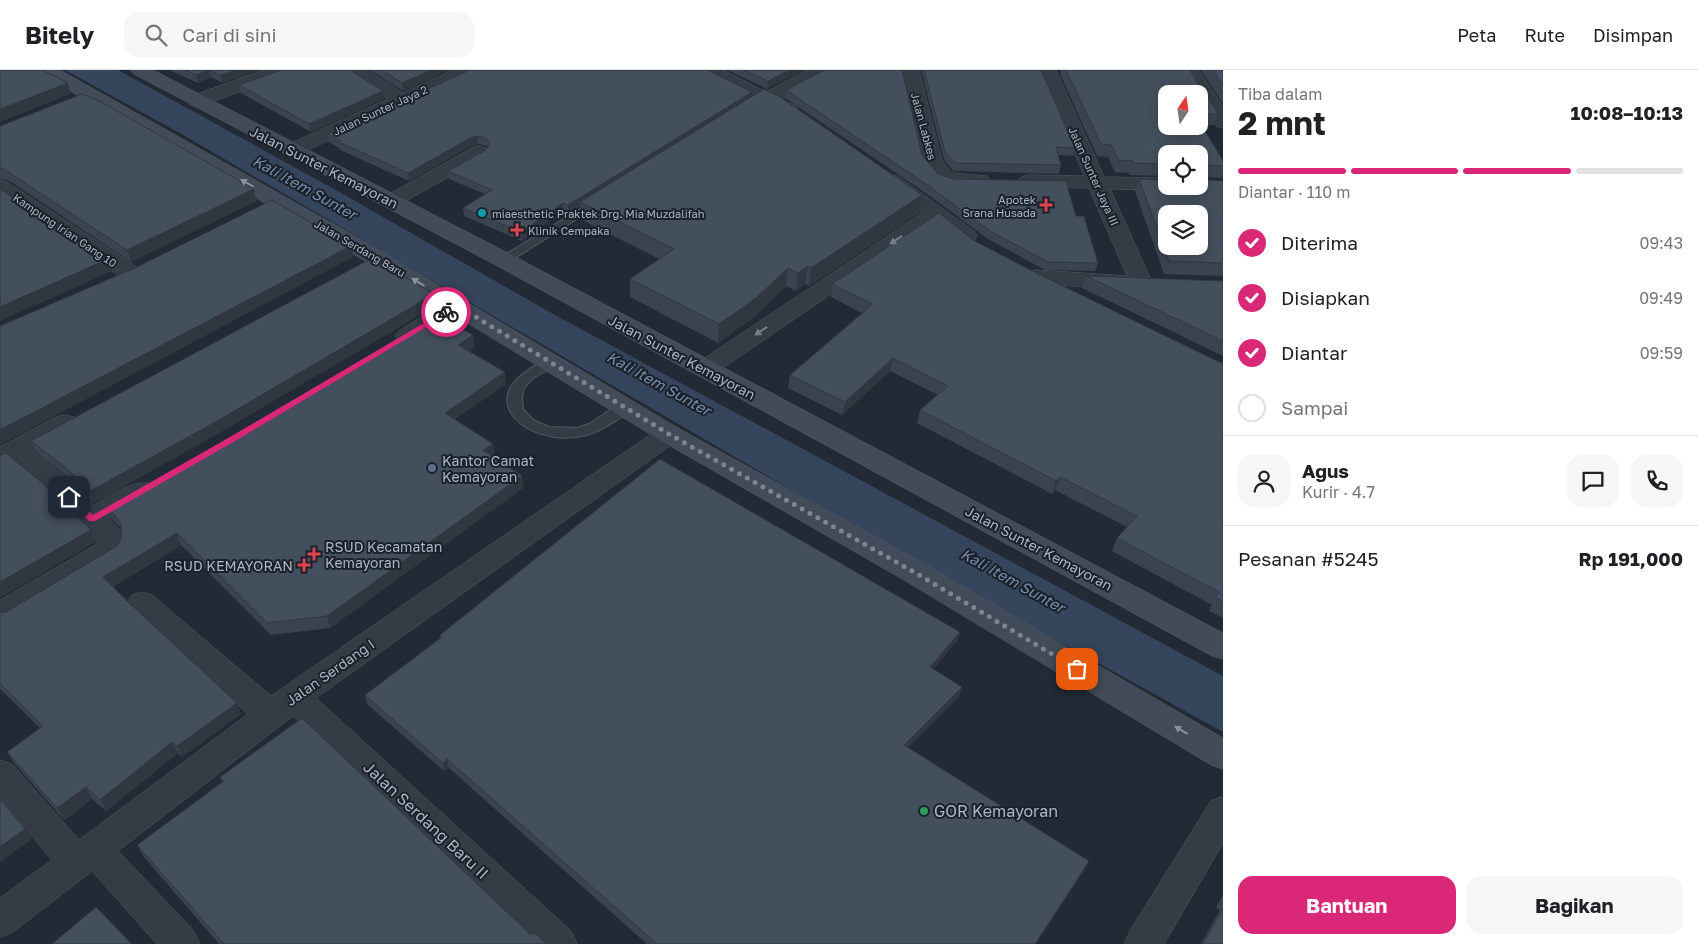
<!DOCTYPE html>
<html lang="id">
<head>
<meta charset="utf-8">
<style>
	:root { --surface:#fff; --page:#f6f6f6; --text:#202124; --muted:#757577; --line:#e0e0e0; --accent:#db2777 }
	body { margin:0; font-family:"Golos Text",sans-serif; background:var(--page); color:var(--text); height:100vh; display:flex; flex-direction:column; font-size:19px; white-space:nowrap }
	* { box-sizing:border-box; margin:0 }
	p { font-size:16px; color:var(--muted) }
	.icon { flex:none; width:28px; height:28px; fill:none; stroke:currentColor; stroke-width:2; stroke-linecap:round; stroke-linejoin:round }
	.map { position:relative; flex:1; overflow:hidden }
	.panel { display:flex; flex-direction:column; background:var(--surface); width:475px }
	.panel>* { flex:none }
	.needle { width:32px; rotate:13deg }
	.tools { position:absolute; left:1158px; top:15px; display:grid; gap:10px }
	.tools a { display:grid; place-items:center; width:50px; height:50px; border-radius:10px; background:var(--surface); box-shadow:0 2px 12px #0003; font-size:25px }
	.pin { position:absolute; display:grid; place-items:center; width:42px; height:42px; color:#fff; margin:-21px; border-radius:10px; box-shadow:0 2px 8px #0006 }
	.courier { position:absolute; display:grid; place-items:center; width:50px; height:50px; margin:-25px; border:4px solid #db2777; border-radius:50%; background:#fff; color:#222; box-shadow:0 1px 6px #0007 }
	.headline em { font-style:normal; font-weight:700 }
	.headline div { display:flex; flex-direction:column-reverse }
	.headline { display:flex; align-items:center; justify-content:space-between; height:85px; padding:0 15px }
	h1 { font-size:32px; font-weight:700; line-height:38px }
	.bar { display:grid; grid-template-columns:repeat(4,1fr); gap:8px 5px; align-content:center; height:60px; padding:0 15px }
	.bar i { height:6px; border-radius:4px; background:var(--line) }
	.bar .selected { background:var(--accent) }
	.bar p { grid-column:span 4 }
	.line { display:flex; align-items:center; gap:12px; padding:0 15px; border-top:1px solid var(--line) }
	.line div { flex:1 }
	.round { display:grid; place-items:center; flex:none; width:52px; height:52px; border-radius:15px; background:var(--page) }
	ol { padding:0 15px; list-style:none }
	li { display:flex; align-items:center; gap:15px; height:55px }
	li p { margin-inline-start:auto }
	li .icon { padding:5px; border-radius:50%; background:var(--accent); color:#fff; stroke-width:4 }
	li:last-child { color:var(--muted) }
	li i { width:28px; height:28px; border:2px solid var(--line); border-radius:50% }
	.action { display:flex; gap:10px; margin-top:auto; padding:10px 15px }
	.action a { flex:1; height:58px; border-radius:15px; background:var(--accent); color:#fff; font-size:20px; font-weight:700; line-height:58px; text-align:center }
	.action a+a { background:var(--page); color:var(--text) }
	header { display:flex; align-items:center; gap:30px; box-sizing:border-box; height:70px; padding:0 25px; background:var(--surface); border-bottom:1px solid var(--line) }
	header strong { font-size:24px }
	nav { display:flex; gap:28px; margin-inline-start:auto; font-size:18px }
	.search { width:350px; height:45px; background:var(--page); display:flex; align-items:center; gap:12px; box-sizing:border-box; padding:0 18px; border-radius:15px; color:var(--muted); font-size:19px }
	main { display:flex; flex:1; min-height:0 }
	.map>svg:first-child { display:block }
</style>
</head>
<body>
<header>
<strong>Bitely</strong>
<div class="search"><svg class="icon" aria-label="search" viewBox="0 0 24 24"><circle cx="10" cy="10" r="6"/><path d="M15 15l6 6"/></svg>Cari di sini</div>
<nav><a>Peta</a><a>Rute</a><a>Disimpan</a></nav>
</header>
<main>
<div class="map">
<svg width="1223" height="874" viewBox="0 0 1223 874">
	<rect width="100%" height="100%" fill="#212a35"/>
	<polygon fill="#35455c" points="65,0 118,0 341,123 555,245 1223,606 1223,662 915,492 185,66"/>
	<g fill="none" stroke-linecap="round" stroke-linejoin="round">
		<defs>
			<g id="lane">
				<polygon points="598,128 602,129 604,131 602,133 507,193 503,194 497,190"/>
				<path d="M 550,288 L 555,289 L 557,292 L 555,295 L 532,309 L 524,318 L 522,327 L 523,339 L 533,350 L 549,357 L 578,358 L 591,353 L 619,334 L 629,334 L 631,337 C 626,345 615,351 607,356 C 552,391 469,340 527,301 C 534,296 542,290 550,288 Z"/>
			</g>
			<g id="street">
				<polygon points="264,0 290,0 287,4 204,35 197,37 190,35 188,31 190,27"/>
				<polygon points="346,0 367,0 403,23 453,0 477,0 474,4 299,84 292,86 285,84 282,80 285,76 388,29 349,4"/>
				<polygon points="700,0 723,0 766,22 807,0 829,0 826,4 781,29 796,36 798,40 796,44 789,46 703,4"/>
				<path d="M 901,0 L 919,0 L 942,91 L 952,103 L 987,106 L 990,110 L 987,114 C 974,118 951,118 938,111 C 932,108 926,99 922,93 Z"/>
				<polygon points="1038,0 1056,0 1104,107 1166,108 1166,116 1175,116 1166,120 1110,119 1152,212 1149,217 1141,219 1132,215 1123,219 1037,214 1029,212 1026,207 1029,202 1037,200 1127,206 1089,118 1028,117 1021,115 1018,111 1021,107 1028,105 1084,106"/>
				<polygon points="1181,0 1199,0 1223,37 1223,58 1216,56 1199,28 1199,24 1196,24"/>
				<polygon points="479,76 486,78 489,82 486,86 398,135 391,137 384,135 381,131 384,127 472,78"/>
				<path d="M 890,104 L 897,106 L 974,161 L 977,166 L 974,171 C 958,174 947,162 935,153 L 714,304 L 705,307 L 696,304 L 693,299 L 696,294 L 922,143 L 883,114 L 880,110 L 883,106 Z"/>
				<polygon points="0,110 7,112 138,198 141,203 138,208 130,210 122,208 0,125"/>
				<polygon points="456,228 464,230 468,235 464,240 415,271 407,273 399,271 395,266 399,261 448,230"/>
				<path d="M 65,345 L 74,347 L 78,353 L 74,359 L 33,381 L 68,409 L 94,435 C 111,426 131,409 151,414 L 155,421 L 151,428 L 111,451 C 123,463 131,469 121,486 L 11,552 L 0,555 L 0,530 L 97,474 L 48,423 L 12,393 L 0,397 L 0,377 L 56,347 Z"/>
				<polygon points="669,355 678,358 682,364 678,370 316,628 571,861 577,874 532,874 293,646 118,781 194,861 200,874 157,874 92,801 13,862 0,867 0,828 52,790 0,728 0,690 12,694 79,770 248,644 132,541 127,533 132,525 142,522 152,525 271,626 660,358"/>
				<polygon points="1223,727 1223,773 1164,874 1124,874 1130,861 1211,731"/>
			</g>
			<g id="secondary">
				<polygon points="38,0 60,0 383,182 678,358 924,494 1223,668 1223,699 1211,695 904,510 660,370 367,192 41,4"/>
				<polygon points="131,0 153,0 508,183 1223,563 1223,589 1212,586 492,193 134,4"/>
			</g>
		</defs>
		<use href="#lane" stroke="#525964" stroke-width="2"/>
		<use href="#street" stroke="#525964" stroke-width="1"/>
		<use href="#secondary" stroke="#525964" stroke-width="1"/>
		<use href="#lane" fill="#343c46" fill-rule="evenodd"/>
		<use href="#street" fill="#343c46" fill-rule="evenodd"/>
		<use href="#secondary" fill="#424b59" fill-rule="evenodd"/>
	</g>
	<g fill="#3a4450" fill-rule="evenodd">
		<polygon points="169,0 259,0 222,13 211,7 198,13"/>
		<polygon points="370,0 449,0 403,21"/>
		<polygon points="727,0 803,0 767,19"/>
		<polygon points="921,0 1041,0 1075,78 1073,86 1058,85 1061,95 1059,104 953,101 944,90"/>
		<path d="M 1061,0 L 1190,0 L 1218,44 L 1213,55 L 1202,56 L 1223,91 L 1223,104 L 1221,108 L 1200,107 L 1199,109 L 1223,111 L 1223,206 L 1164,204 L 1135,121 L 1139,109 L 1199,116 L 1166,84 L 1166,107 L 1166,106 L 1129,105 L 1129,103 L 1115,102 L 1108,87 L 1097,86 L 1060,4 ZM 1166,24 L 1199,24 L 1199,56 Z"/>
		<polygon points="1201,0 1223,0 1223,34"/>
		<polygon points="239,15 384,29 311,62 241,23"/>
		<polygon points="786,20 922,85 938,104 1076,146 1098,193 1095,201 1045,200 988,169 927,124 785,28"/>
		<polygon points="752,22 752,26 919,143 809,216 805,214 796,221 786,216 755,246 718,273 630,227 630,209 659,189 580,149 580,136 568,144 563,141 522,171 464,146 463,138 485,124 449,109 448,101 486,80 488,78 487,76 478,74 471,76 409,111 340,80 339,78 329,72 328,64"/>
		<polygon points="0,56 254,119 256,131 131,192 8,110 0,109"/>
		<polygon points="973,170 1032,201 1219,292 1223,293 1223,548 1209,541 1212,535 1112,481 1117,468 1127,457 1055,420 1052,424 917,353 920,340 938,325 890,301 842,345 788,318 790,305 862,243 831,227 832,214"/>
		<polygon points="1086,206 1223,211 1223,286 1082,218"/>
		<polygon points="434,224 435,236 222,361 94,433 69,408 36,382 31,371"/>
		<polygon points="475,277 469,281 506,314 455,349 493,374 494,386 493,387 522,406 523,418 330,558 271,565 181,475 113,517 126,530 237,633 241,644 182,687 178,683 106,741 92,729 64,750 14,693 7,682 40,658 0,619 0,543 6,542 117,476 121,468 122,460 114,451 109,439"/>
		<polygon points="960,562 957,571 933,599 962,617 959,627 908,677 1085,799 1036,874 647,874 449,698 444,701 367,634 365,625 440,569 440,565"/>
		<polygon points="220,707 530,864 546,874 219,874 144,787 137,775 222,712"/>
		<polygon points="1223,825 1223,874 1201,874 1220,840 1216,838"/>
	</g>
	<g fill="#303741">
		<polygon points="207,0 209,0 211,7 198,13 196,5"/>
		<polygon points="236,0 259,0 222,13 220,5"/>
		<polygon points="431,0 449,0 403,21 402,13"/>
		<polygon points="789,0 803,0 767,19 768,11"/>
		<polygon points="68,13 71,24 0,52 0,39"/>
		<polygon points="383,21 384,29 311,62 309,54"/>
		<polygon points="752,22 751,30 580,132 580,136 568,144 568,135"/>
		<polygon points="478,66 478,74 471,76 409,111 408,103 470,68"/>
		<polygon points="1202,102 1199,110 1199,103"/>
		<polygon points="254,119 256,131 131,192 127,180"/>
		<polygon points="922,125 919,143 809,216 811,198"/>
		<polygon points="563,133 563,141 522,171 521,162"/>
		<polygon points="351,176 353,187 0,375 0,360"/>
		<polygon points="106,190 110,202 0,251 0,237"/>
		<polygon points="808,196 805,214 796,221 798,203"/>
		<polygon points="788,198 786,216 755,246 718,273 719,254"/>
		<polygon points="434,224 435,236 222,361 94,433 90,421"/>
		<polygon points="473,265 475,277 459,287 458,275"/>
		<polygon points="893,288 890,301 842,345 845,332"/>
		<polygon points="505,302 506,314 446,355 445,343"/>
		<polygon points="493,374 494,386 484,392 483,380"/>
		<polygon points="522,406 523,418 330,558 327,546"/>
		<polygon points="1060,407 1055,420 1052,424 1056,411"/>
		<polygon points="91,460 96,472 0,528 0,512"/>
		<polygon points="177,463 181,475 109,519 103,507"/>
		<polygon points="960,562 957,571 927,606 930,597"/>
		<polygon points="962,617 959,627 902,684 904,675"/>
		<polygon points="237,633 241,644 182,687 177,676"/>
		<polygon points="172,672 178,683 106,741 100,730"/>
		<polygon points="447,689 449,698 444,701 443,693"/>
		<polygon points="86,717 92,729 64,750 57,738"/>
		<polygon points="25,759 32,769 0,792 0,777"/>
		<polygon points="1089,791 1085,799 1036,874 1035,874"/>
	</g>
	<g fill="#444f5d" stroke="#303741" fill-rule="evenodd">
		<polygon points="0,0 42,0 68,13 0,39"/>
		<polygon points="185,0 207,0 196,5"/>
		<polygon points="210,0 236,0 220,5"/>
		<polygon points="281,0 350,0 383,21 309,54 239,15"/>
		<polygon points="382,0 431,0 402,13"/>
		<polygon points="470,0 707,0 752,22 568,135 563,133 521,162 463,138 492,120 448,101 486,80 490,74 486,68 478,66 470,68 408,103 339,72 341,71 328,64"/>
		<polygon points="744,0 789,0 768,11"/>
		<polygon points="824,0 902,0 922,85 938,104 954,109 1066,111 1076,146 1084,146 1098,193 1048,192 990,161 929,116 786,20"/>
		<polygon points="924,0 1041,0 1075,78 1056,77 1061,95 955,93 945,82"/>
		<polygon points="1066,0 1190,0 1198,14 1201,14 1218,44 1199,45 1199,24 1166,24 1166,56 1199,56 1199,51 1223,91 1223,96 1204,95 1202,102 1199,103 1199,84 1166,84 1166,94 1133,93 1133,91 1119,90 1111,75 1101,74"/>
		<polygon points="1213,0 1223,0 1223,16"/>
		<polygon points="764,19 780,27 922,125 811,198 808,196 798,203 788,198 756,228 719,254 630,209 674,179 580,132"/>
		<polygon points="82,24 101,32 254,119 127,180 4,99 0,98 0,56"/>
		<path d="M 1139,109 L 1166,110 L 1166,116 L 1199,116 L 1199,109 L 1223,111 L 1223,193 L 1169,191 ZM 1166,144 L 1199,144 L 1199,176 L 1166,176 Z"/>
		<polygon points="0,119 106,190 0,237"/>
		<polygon points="272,130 351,176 0,360 0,256 135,198"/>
		<polygon points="939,143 973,170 1032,201 1219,292 1223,293 1223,531 1215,528 1219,522 1117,468 1137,446 1060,407 1056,411 920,340 948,316 893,288 845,332 790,305 873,234 832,214"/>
		<polygon points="372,188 434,224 219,350 90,421 64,396 31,371"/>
		<polygon points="1086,206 1223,211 1223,271"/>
		<polygon points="438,245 473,265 458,275 505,302 445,343 493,374 483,380 522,406 327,546 267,553 177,463 103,507 126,530 237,633 177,676 172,672 100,730 86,717 57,738 7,682 43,656 0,614 0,543 6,542 117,476 121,468 122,458 119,450 109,439"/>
		<polygon points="6,383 41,412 91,460 0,512 0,385"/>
		<polygon points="660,389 960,562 930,597 962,617 904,675 1089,791 1035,874 657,874 447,689 443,693 365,625 442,567 440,565"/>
		<polygon points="302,648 530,864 537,864 546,874 224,874 137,775 224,711 220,707"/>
		<polygon points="0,729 25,759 0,777"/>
		<polygon points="96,837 132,874 52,874"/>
		<polygon points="1223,839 1223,874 1203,874"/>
	</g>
	<defs><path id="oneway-solid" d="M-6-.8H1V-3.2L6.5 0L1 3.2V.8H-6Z" transform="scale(1.25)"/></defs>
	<g fill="#88919e">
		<use href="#oneway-solid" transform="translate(247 113) rotate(-150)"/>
		<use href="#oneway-solid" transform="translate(418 212) rotate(-149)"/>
		<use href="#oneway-solid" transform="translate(1181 660) rotate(-149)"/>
	</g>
	<g fill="#777f8b">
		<use href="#oneway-solid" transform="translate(896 170) rotate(146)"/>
		<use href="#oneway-solid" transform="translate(761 261) rotate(146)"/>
	</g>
	<polygon fill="#db2777" points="446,240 448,241 448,244 235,371 95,451 89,451 65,427 66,425 72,425 93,445 230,367"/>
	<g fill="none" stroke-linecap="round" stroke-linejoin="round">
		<polyline stroke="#7d8591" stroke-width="5" stroke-dasharray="0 9" points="446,242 456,235 669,364 914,502 1077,599"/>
	</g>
	<g fill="#e0444e" stroke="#1a212b" stroke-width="2">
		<path d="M1043.5 127.5h5v5h5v5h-5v5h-5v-5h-5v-5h5z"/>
		<path d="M514.5 152.5h5v5h5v5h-5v5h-5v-5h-5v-5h5z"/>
		<path d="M311.5 476.5h5v5h5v5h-5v5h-5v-5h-5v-5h5z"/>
		<path d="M301.5 487.5h5v5h5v5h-5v5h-5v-5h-5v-5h5z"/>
	</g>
	<circle fill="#0f9aa8" stroke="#1a212b" stroke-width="2" cx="482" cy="143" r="5"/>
	<circle fill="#5c6f8a" stroke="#1a212b" stroke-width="2" cx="432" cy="398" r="5"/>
	<circle fill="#2e9e5b" stroke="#1a212b" stroke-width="2" cx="924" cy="741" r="5"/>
	<g text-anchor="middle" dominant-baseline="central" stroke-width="4" stroke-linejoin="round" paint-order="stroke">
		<g font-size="11" fill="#aeb6c3" stroke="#1a212b">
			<text transform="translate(380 40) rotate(-25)">Jalan Sunter Jaya 2</text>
			<text transform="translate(924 56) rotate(75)">Jalan Labkes</text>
			<text transform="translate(1094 106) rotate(66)">Jalan Sunter Jaya III</text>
			<text transform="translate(65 160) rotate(34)">Kampung Irian Gang 10</text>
			<text transform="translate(360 178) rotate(30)">Jalan Serdang Baru</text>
		</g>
		<g font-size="11" fill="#aeb6c3" stroke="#1a212b" text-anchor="start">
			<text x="1036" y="129" text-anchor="end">Apotek<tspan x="1036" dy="13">Srana Husada</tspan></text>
			<text x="492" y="143">miaesthetic Praktek Drg. Mia Muzdalifah</text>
			<text x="528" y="160">Klinik Cempaka</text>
		</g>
		<g font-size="14" fill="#aeb6c3" stroke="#1a212b">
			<text transform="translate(324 97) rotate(27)">Jalan Sunter Kemayoran</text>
			<text transform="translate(682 287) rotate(28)">Jalan Sunter Kemayoran</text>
			<text transform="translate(1039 478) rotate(28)">Jalan Sunter Kemayoran</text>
			<text transform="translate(330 602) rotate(-35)">Jalan Serdang I</text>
		</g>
		<g font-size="14" fill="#aeb6c3" stroke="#1a212b" text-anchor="start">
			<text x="442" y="390">Kantor Camat<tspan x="442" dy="16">Kemayoran</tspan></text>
			<text x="325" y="476">RSUD Kecamatan<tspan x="325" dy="16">Kemayoran</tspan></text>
			<text x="293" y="495" text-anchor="end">RSUD KEMAYORAN</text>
		</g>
		<g font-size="15" font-style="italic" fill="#788eaa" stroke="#1a212b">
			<text transform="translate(305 117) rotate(29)">Kali Item Sunter</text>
			<text transform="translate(659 313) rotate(29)">Kali Item Sunter</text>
			<text transform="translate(1013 510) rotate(29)">Kali Item Sunter</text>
		</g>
		<g font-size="16" fill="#aeb6c3" stroke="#1a212b" text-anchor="start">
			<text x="934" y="741">GOR Kemayoran</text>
		</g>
		<g font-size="16" fill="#aeb6c3" stroke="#1a212b">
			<text transform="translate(426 750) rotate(43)">Jalan Serdang Baru II</text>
		</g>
	</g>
</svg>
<div class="tools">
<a><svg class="needle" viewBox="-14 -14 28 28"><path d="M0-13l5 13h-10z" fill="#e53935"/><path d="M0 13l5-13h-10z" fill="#757577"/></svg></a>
<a><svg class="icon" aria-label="locate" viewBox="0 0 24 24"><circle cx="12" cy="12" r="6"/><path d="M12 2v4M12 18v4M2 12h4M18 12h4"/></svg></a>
<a><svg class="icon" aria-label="layers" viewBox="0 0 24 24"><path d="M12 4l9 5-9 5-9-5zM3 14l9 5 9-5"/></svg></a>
</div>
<div class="pin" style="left:1077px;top:599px;background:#ea580c"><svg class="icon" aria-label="bag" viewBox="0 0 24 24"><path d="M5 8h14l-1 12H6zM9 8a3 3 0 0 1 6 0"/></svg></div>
<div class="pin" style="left:69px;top:427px;background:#1f2937"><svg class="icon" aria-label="home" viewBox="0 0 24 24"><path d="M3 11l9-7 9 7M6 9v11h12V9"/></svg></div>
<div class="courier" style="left:446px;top:242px"><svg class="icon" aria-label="bike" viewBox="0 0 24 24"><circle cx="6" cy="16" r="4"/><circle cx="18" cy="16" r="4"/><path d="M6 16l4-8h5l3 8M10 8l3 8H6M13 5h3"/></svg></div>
</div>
<section class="panel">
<div class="headline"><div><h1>2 mnt</h1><p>Tiba dalam</p></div><em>10:08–10:13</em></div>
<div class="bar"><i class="selected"></i><i class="selected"></i><i class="selected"></i><i></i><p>Diantar · 110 m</p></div>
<ol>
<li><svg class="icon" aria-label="check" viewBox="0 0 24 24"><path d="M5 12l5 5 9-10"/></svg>Diterima<p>09:43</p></li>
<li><svg class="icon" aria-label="check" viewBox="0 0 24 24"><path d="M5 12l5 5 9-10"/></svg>Disiapkan<p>09:49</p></li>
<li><svg class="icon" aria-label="check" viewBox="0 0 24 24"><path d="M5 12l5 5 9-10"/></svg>Diantar<p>09:59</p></li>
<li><i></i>Sampai</li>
</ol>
<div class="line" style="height:90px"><a class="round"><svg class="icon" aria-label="person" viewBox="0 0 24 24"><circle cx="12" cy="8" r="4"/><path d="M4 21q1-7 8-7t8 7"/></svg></a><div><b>Agus</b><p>Kurir · 4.7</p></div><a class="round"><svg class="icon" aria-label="chat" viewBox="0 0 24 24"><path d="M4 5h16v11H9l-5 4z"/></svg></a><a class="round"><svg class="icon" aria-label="phone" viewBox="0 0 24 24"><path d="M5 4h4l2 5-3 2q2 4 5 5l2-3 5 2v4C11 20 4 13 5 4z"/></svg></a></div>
<div class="line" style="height:65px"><div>Pesanan #5245</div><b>Rp 191,000</b></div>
<div class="action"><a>Bantuan</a><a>Bagikan</a></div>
</section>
</main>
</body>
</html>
